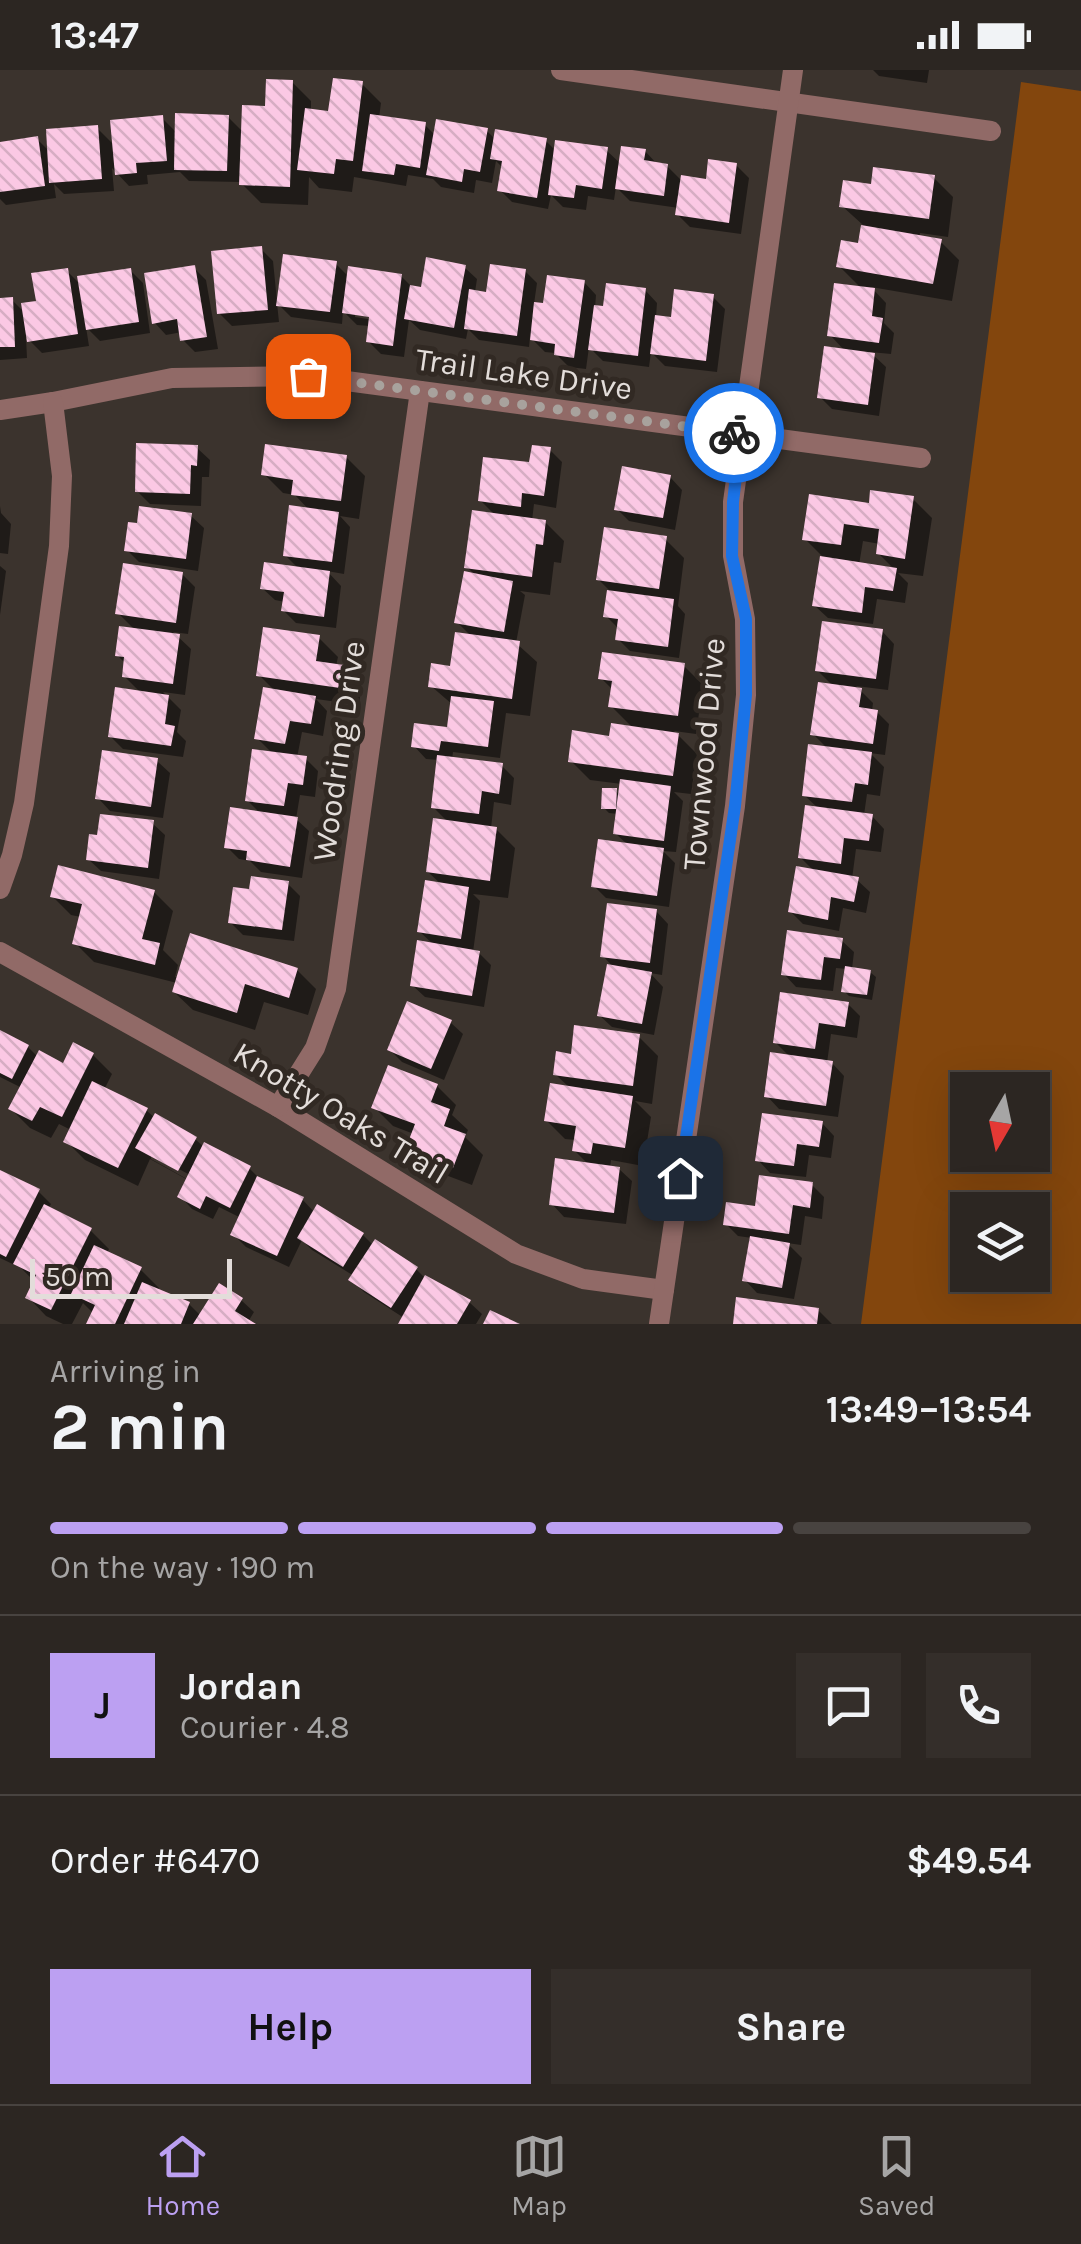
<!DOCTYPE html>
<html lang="en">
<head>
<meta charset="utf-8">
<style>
	:root { --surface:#2c2622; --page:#342e2a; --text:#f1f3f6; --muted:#a6a5a5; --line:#484340; --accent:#bca0f2 }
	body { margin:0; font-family:Karla,sans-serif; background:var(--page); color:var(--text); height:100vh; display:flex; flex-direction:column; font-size:38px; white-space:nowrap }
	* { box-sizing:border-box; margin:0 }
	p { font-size:32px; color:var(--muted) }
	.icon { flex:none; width:55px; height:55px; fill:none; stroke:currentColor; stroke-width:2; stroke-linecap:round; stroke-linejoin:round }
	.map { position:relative; height:1254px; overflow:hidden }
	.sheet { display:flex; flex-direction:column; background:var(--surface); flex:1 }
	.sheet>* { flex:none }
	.needle { width:65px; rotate:189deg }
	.controls { position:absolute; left:950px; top:1002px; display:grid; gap:20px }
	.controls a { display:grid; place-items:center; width:100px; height:100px; border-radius:0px; background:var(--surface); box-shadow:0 10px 40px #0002,0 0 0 2px var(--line); font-size:50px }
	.scale { position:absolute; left:30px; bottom:25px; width:202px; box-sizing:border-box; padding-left:10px; border:5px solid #e3ddda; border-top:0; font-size:28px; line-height:35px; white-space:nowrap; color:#e3ddda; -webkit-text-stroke:8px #312923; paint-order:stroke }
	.pin { position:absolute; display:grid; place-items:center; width:85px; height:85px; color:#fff; margin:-42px; border-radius:20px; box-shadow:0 5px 15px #0006 }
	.courier { position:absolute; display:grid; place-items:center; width:100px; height:100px; margin:-50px; border:8px solid #1a73e8; border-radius:50%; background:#fff; color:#222; box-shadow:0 2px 12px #0007 }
	.summary em { font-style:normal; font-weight:700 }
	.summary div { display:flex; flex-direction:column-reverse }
	.summary { display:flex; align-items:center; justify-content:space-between; height:170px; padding:0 50px }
	h1 { font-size:65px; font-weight:700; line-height:75px }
	.bar { display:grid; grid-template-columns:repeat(4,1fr); gap:15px 10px; align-content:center; height:120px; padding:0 50px }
	.bar i { height:12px; border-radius:8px; background:var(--line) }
	.bar .selected { background:var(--accent) }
	.bar p { grid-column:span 4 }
	.line { display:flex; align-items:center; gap:25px; padding:0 50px; border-top:2px solid var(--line) }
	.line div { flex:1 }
	.round { display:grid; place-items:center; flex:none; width:105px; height:105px; border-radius:0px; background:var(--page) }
	.cta { display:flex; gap:20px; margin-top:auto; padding:20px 50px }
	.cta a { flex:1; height:115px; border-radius:0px; background:var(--accent); color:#111; font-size:40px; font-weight:700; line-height:115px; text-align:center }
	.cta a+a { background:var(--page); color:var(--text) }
	.status { display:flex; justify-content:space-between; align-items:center; height:70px; padding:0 50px; background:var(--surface); direction:ltr }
	.status svg { height:28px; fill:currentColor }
	.menu { display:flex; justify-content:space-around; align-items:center; height:140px; border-top:2px solid var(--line); background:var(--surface); font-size:28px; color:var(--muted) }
	.menu a { display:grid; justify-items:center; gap:5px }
	.menu .selected { color:var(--accent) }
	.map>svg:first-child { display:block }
</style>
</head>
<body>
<div class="status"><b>13:47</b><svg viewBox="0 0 49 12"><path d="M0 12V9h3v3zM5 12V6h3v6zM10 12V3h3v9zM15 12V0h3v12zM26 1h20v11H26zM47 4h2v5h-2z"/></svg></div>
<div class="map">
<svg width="1081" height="1254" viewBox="0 0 1081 1254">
	<defs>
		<pattern id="building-back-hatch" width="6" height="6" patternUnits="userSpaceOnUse" patternTransform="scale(2.5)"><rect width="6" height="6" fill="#fbc8e4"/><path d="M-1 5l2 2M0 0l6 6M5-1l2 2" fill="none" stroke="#d6adc3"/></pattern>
	</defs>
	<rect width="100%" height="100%" fill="#3b332d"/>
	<path fill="#83460d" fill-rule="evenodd" d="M 1021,12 L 1081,21 L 1081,1254 L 861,1254 ZM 968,1020 L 1032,1020 L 1032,1085 L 968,1085 ZM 968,1140 L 1032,1140 L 1032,1205 L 968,1205 Z"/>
	<g fill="#0007" fill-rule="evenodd">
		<polygon points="873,0 929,0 927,13 879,6"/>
		<polygon points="292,12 311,31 311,41 330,44 362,14 381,33 379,48 424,54 435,65 486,60 496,70 546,71 556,81 606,80 621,94 645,81 658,95 667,96 682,111 708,112 736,95 749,108 741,164 690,157 678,145 679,138 630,131 616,117 614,130 588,126 586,140 563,137 551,125 548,139 512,132 500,120 503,98 496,91 492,113 476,110 474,123 441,117 433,109 408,105 406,116 354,107 352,122 319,118 309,107 308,135 261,133 240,112 189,111 180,102 147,105 148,114 129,116 112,98 114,121 64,124 54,114 56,128 6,135 0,129 0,74 37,69 50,82 97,58 114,75 162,48 177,63 228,47 244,63"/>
		<polygon points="934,108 953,127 948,167 920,163 919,168 940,171 959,190 952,231 871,217 886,233 884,253 894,263 891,284 870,282 886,297 879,346 832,339 820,327 845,281 830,265 862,219 839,196 860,176 863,155 842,136 873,117"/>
		<path d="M 261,179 L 273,191 L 277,231 L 335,193 L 349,207 L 401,206 L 413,218 L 423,220 L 464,197 L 477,209 L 475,222 L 488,224 L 525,201 L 537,213 L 534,234 L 546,236 L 584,212 L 596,225 L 595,238 L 605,239 L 645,220 L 657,233 L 656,247 L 673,249 L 713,227 L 725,239 L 717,302 L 665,296 L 651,282 L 649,297 L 603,291 L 589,277 L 586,299 L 569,297 L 555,283 L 545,282 L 530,267 L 529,277 L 479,270 L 468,259 L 466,269 L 420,260 L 409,250 L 404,287 L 381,284 L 368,271 L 370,256 L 357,255 L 343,241 L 342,254 L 291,247 L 277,233 L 279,252 L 232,256 L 219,243 ZM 355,242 L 382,246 L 381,251 L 355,247 Z"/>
		<polygon points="194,198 206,210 218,279 195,282 183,270 182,262 166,265 154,252"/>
		<polygon points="130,200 143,213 150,263 100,271 86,257 89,276 42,283 26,267 27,288 0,290 0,231 12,230 25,243 38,233 67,201 81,215"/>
		<polygon points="197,378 210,390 209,407 202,407 201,436 150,434 137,421"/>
		<polygon points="549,379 562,392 556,438 534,434 532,451 545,452 564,471 561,493 554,492 550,525 520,521 525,525 516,573 537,592 530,646 506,643 500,688 453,682 452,690 502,696 514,708 511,735 494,732 491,758 496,759 515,778 508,828 473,824 480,831 473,882 479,883 491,895 484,937 425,927 412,915 434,875 420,862 442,815 428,802 449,753 434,738 439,690 426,689 414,676 449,660 453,635 431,616 453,599 471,566 457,552 476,506 467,497 495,445 480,430 532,395"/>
		<polygon points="346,387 365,406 359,449 340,446 350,457 344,504 327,501 341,516 336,558 296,553 284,541 285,532 275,530 262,518 299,499 285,485 310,441 295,425 283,423 264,404"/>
		<polygon points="670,407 682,420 675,460 629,451 617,439"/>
		<path d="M 913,429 L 932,448 L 923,506 L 898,503 L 908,513 L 905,533 L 877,529 L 873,554 L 828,548 L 815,536 L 822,486 L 805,469 L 871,435 ZM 863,471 L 880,474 L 878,483 L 895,500 L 859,495 Z"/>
		<polygon points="0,436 1,443 11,454 8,484 0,483"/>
		<polygon points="191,446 204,458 198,501 139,492 127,480"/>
		<polygon points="665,469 684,488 678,536 685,544 679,588 630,581 618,569 619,559 606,546 609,520 599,510"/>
		<polygon points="0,496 6,501 0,545"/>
		<polygon points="182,504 195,517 188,564 173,562 191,579 185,625 163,622 181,640 177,662 186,671 183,687 123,679 110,666 142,624 124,606 126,594 118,586 136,561 118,543"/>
		<polygon points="882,561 894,574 888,620 856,616 873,633 872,641 877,642 889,654 885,685 870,683 884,697 880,726 867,724 864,745 872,746 884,759 881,782 856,779 852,809 857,810 870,822 866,843 843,838 839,861 803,854 791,842 815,802 800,787 819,739 804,725 828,679 813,664 834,617 817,600"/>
		<polygon points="319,568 338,587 336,596 342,597 361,616 359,635 316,629 327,641 323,666 302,662 297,688 306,689 318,701 315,727 300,725 296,749 309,761 302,808 261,802 250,791 239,789 227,777 261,744 247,730 273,684 257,668 275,621 259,605"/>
		<polygon points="684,596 703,615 696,664 674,661 697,684 691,724 674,722 683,731 676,782 663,781 675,793 669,837 606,828 594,816 628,775 615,763 618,744 609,743 604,738 616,721 620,726 622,714 590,710 571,691 634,659 611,636 613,620 601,608"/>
		<polygon points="157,691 170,703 163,748 110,741 98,728"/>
		<polygon points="152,753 165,765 159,809 101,801 88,789 100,768"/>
		<polygon points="287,813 300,826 294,871 243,865 231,853 252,822"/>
		<polygon points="154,822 173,841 163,880 178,895 175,907 297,900 316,919 308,945 264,932 255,960 193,940 174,922 177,913 94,892 75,873 81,847 71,845 52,826"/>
		<polygon points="656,841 668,854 662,905 650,903 663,917 654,965 612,957 599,945 614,898 603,886"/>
		<polygon points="841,870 854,882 852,899 870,902 876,907 872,930 849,926 844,921 847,899 836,898 833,921 796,917 784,904"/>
		<polygon points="848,934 860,946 857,968 831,964 827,993 832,993 844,1006 838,1047 779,1039 767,1026 791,988 775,972"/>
		<polygon points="450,952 463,964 444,1010 402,992 390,980"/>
		<path d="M 0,963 L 28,977 L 38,987 L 64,996 L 74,976 L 93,985 L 112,1004 L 104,1020 L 146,1040 L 155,1048 L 195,1069 L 204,1077 L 249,1098 L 263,1112 L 302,1129 L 315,1143 L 363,1165 L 374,1176 L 416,1199 L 426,1209 L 469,1232 L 482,1244 L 476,1254 L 401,1254 L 404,1248 L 364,1222 L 352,1210 L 354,1206 L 312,1180 L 302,1170 L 289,1197 L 246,1177 L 233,1164 L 241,1148 L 219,1137 L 213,1149 L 192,1139 L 180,1126 L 188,1110 L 150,1089 L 138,1116 L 85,1090 L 66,1071 L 71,1060 L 59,1054 L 51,1068 L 30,1058 L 11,1039 L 22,1018 L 0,1007 ZM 151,1084 L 190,1105 L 187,1109 L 151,1089 Z"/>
		<polygon points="637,965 658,986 652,1034 635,1031 651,1047 643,1096 611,1090 610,1098 619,1099 632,1111 626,1154 564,1147 552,1134 589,1095 574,1080 576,1070 565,1069 546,1050 570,1018 555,1004 573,986"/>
		<polygon points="437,1016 456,1035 452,1045 468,1060 465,1067 483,1085 472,1115 427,1098 408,1079 414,1064 393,1056 374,1037"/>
		<polygon points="822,1053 834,1066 831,1088 809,1085 806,1107 770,1103 758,1090"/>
		<polygon points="0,1103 38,1121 51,1134 48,1139 90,1160 109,1179 107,1184 140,1199 159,1218 158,1221 189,1234 201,1246 241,1230 254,1242 248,1252 251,1254 89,1254 94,1244 83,1233 72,1254 63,1254 46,1246 28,1227 35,1212 21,1198 0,1188"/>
		<polygon points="812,1115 824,1127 822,1149 805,1146 801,1175 787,1173 802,1188 794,1229 757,1223 745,1210 752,1168 738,1166 726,1154"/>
		<polygon points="818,1240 832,1254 735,1254"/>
	</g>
	<g fill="url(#building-back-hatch)">
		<polygon points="333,8 363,11 353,91 336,89 334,104 297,100 305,38 328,41"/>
		<polygon points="266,9 293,10 290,117 239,115 242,35 265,36"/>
		<polygon points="175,43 229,45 227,101 174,100"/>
		<polygon points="370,44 426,52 420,98 396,94 394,105 362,101"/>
		<polygon points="163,45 167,91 136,93 137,103 115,105 110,50"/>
		<polygon points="436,49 488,58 480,102 464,99 462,112 426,105"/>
		<polygon points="98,55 102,109 49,113 46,59"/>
		<polygon points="495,59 547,68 537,128 497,121 502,91 490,89"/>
		<polygon points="38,66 45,116 0,122 0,72"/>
		<polygon points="555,70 608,77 602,119 576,115 574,128 548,125"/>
		<polygon points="621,76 646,79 644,90 668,94 664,126 615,119"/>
		<polygon points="708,89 737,93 729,153 675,145 681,105 706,109"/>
		<polygon points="873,97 935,105 929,149 839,137 843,110 871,114"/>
		<polygon points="861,155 942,169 933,214 836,197 841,170 858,173"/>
		<polygon points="262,176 268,240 217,244 211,181"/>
		<polygon points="283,184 337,191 330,242 276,236"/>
		<polygon points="426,187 466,195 454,258 404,249 410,215 421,217"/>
		<polygon points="490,194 526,199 517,266 464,259 469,219 486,222"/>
		<polygon points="195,195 207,267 180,271 177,249 152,254 144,203"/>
		<polygon points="348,196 402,204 393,276 366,272 369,247 342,243"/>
		<polygon points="68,198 78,264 27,272 21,233 36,231 31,203"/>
		<polygon points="131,198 139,252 86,260 77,206"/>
		<polygon points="547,205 585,210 574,288 554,285 555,274 530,270 534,232 543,233"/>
		<polygon points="606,213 646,218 638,286 588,280 594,235 603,236"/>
		<polygon points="834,213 875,218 872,246 883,248 879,273 827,266"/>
		<polygon points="674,219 714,224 706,291 650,284 655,245 671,247"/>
		<polygon points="13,227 15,277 0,277 0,228"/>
		<polygon points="824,276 875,283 868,335 817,328"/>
		<polygon points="136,373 198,375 197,396 191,395 190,424 135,422"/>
		<polygon points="265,374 347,385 341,431 291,425 293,410 261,405"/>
		<polygon points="532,375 551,377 544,426 522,423 521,437 478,431 483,387 529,392"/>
		<polygon points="622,396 671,405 663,448 614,440"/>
		<polygon points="870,420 914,426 905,489 876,484 879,459 844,454 841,475 802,470 809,424 869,433"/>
		<polygon points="289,435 339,442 332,492 283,486"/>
		<polygon points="139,436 192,443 186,489 124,481 128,452 137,453"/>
		<polygon points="472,440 546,450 543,475 536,474 532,507 464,498"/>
		<polygon points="604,457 667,466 659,519 596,510"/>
		<polygon points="820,486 897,498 893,521 865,517 862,543 812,536"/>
		<polygon points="264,492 330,501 324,547 281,541 284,522 260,519"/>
		<polygon points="123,493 183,502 176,553 115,544"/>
		<polygon points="464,501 513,511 504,562 454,553"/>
		<polygon points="607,520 674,529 668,577 615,570 618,549 603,547"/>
		<polygon points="822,551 883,559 876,609 815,601"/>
		<polygon points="119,556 180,564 173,614 122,607 124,587 115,586"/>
		<polygon points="263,557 320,565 316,591 344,595 340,618 256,606"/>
		<polygon points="455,562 520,571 512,629 428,617 431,593 450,596"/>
		<polygon points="602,582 685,593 678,646 608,637 612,611 598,609"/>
		<polygon points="818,612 862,618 859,637 878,640 873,674 810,665"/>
		<polygon points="115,617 169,625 165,654 175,656 171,676 108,667"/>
		<polygon points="263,617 316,626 311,654 290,651 285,674 254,669"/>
		<polygon points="451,626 494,631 488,677 441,671 439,681 411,677 414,653 447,657"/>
		<polygon points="611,653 679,663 673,706 568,692 572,660 609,666"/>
		<polygon points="808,674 872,682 868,715 855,713 852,732 802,726"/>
		<polygon points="252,679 307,686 303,715 288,713 284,736 245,731"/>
		<polygon points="102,680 158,688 151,737 95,729"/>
		<polygon points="437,685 503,693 499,724 482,721 479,744 431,738"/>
		<polygon points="620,709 671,716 664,771 613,764"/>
		<polygon points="602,718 617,718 616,739 601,739"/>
		<polygon points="805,735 873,744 869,771 844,768 841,794 798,788"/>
		<polygon points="230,737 298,747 290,797 246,790 247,781 224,778"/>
		<polygon points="100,744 154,750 148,798 86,790 89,764 97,765"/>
		<polygon points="433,748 497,757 490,811 426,802"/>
		<polygon points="598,769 664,778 657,826 591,817"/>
		<polygon points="58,795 155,820 142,869 160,873 155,895 72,874 82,834 50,827"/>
		<polygon points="796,796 859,807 854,832 831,827 828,850 788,842"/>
		<polygon points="251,806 289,811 282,860 228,853 233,817 249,819"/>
		<polygon points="425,810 469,817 461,869 417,862"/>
		<polygon points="607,833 657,839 650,893 600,887"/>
		<polygon points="787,860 843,868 840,889 824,887 821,910 781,905"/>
		<polygon points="190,863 298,898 289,928 245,914 237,943 172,922"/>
		<polygon points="417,870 480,881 472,926 410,916"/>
		<polygon points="607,894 652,902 642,954 597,946"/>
		<polygon points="845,896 871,900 867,925 841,922"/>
		<polygon points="780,922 849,932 845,957 819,953 815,979 773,973"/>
		<polygon points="407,931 452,950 431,999 387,980"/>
		<polygon points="574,955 640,964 633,1016 553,1005 556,981 571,984"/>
		<polygon points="0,960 29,975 12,1009 0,1003"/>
		<polygon points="73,972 94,983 62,1047 40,1037 32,1051 8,1039 39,980 63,993"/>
		<polygon points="770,982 833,991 826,1036 764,1027"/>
		<polygon points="388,995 438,1014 431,1032 450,1039 444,1056 466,1064 453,1098 405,1080 415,1054 371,1038"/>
		<polygon points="92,1011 148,1038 118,1098 63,1072"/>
		<polygon points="550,1013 633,1026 625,1078 593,1073 591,1084 572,1081 576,1056 544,1051"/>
		<polygon points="155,1043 197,1067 178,1101 135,1078"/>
		<polygon points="762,1043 823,1051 819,1077 797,1074 794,1096 755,1091"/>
		<polygon points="204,1072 251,1096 230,1138 206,1126 200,1139 177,1127"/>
		<polygon points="555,1088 620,1097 614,1143 549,1135"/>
		<polygon points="0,1100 40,1119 6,1187 0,1184"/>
		<polygon points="759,1105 813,1112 810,1138 793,1135 789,1164 723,1155 726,1132 755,1136"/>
		<polygon points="257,1106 304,1127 277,1186 230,1165"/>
		<polygon points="44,1134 92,1158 51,1240 25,1228 36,1205 13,1194"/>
		<polygon points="317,1134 364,1163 343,1197 297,1168"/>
		<polygon points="750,1166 790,1173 782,1218 742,1211"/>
		<polygon points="375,1169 418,1197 391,1238 348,1210"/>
		<polygon points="94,1175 142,1197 115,1254 86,1254 95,1235 71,1224"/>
		<polygon points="425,1205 471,1230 457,1254 398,1254"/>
		<polygon points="142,1212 190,1232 181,1254 124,1254"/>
		<polygon points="219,1213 243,1228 235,1241 256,1254 193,1254"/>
		<polygon points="736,1227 819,1238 817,1254 733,1254"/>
		<polygon points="490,1240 520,1254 483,1254"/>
	</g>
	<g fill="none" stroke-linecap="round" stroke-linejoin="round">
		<g stroke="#916a67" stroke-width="20">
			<polyline points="561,0 991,61"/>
			<polyline points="0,340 53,332 172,308 309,306 921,388"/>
			<polyline points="0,819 12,785 24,733 59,476 62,406 53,332"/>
			<polyline points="0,882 278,1037 516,1184 583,1209 664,1220"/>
			<polyline points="278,1037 315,978 336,919 420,321"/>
			<polyline points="659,1254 735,736 746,625 745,549 733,486 733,432 793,0"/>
		</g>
	</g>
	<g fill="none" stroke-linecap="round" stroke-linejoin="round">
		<polyline stroke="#a8a29d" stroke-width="10" stroke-dasharray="0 18" points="308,306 734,363"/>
		<polyline stroke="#1a73e8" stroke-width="12" points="680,1108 735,736 746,625 746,549 732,486 733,432 741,364 734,363"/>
	</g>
	<g text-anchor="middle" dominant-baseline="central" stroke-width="10" stroke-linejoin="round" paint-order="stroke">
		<g font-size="32" fill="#e3ddda" stroke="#312923">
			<text transform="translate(524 304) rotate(8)">Trail Lake Drive</text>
			<text transform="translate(339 681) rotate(-82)">Woodring Drive</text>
			<text transform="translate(704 684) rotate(-85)">Townwood Drive</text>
			<text transform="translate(341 1043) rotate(31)">Knotty Oaks Trail</text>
		</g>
	</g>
</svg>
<div class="controls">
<a><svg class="needle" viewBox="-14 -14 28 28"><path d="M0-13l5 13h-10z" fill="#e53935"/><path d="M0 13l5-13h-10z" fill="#a6a5a5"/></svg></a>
<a><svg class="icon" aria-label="layers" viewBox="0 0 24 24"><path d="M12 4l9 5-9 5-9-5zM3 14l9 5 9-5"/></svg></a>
</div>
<div class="scale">50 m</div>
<div class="pin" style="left:308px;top:306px;background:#ea580c"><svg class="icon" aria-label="bag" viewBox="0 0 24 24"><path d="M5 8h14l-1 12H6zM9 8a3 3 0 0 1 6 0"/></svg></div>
<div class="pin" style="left:680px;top:1108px;background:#1f2937"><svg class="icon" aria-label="home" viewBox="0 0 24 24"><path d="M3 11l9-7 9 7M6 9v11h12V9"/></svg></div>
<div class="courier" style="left:734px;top:363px"><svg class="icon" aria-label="bike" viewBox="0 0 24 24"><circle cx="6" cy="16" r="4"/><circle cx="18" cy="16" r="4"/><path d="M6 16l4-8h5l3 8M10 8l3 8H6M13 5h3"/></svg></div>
</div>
<section class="sheet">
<div class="summary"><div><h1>2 min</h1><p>Arriving in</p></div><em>13:49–13:54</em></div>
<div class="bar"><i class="selected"></i><i class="selected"></i><i class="selected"></i><i></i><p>On the way · 190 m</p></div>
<div class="line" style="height:180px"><b class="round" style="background:var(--accent);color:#111">J</b><div><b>Jordan</b><p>Courier · 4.8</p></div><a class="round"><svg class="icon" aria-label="chat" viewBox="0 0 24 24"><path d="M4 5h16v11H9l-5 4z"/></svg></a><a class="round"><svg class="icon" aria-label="phone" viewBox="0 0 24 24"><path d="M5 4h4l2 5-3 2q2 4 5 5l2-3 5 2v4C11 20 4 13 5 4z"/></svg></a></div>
<div class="line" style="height:130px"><div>Order #6470</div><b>$49.54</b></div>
<div class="cta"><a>Help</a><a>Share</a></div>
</section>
<nav class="menu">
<a class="selected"><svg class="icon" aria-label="home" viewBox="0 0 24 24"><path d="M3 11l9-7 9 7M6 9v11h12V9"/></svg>Home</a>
<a><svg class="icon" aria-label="map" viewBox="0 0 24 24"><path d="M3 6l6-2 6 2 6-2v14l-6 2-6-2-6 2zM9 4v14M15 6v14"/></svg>Map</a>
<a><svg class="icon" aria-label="saved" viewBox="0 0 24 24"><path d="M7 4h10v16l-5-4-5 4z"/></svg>Saved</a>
</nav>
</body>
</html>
